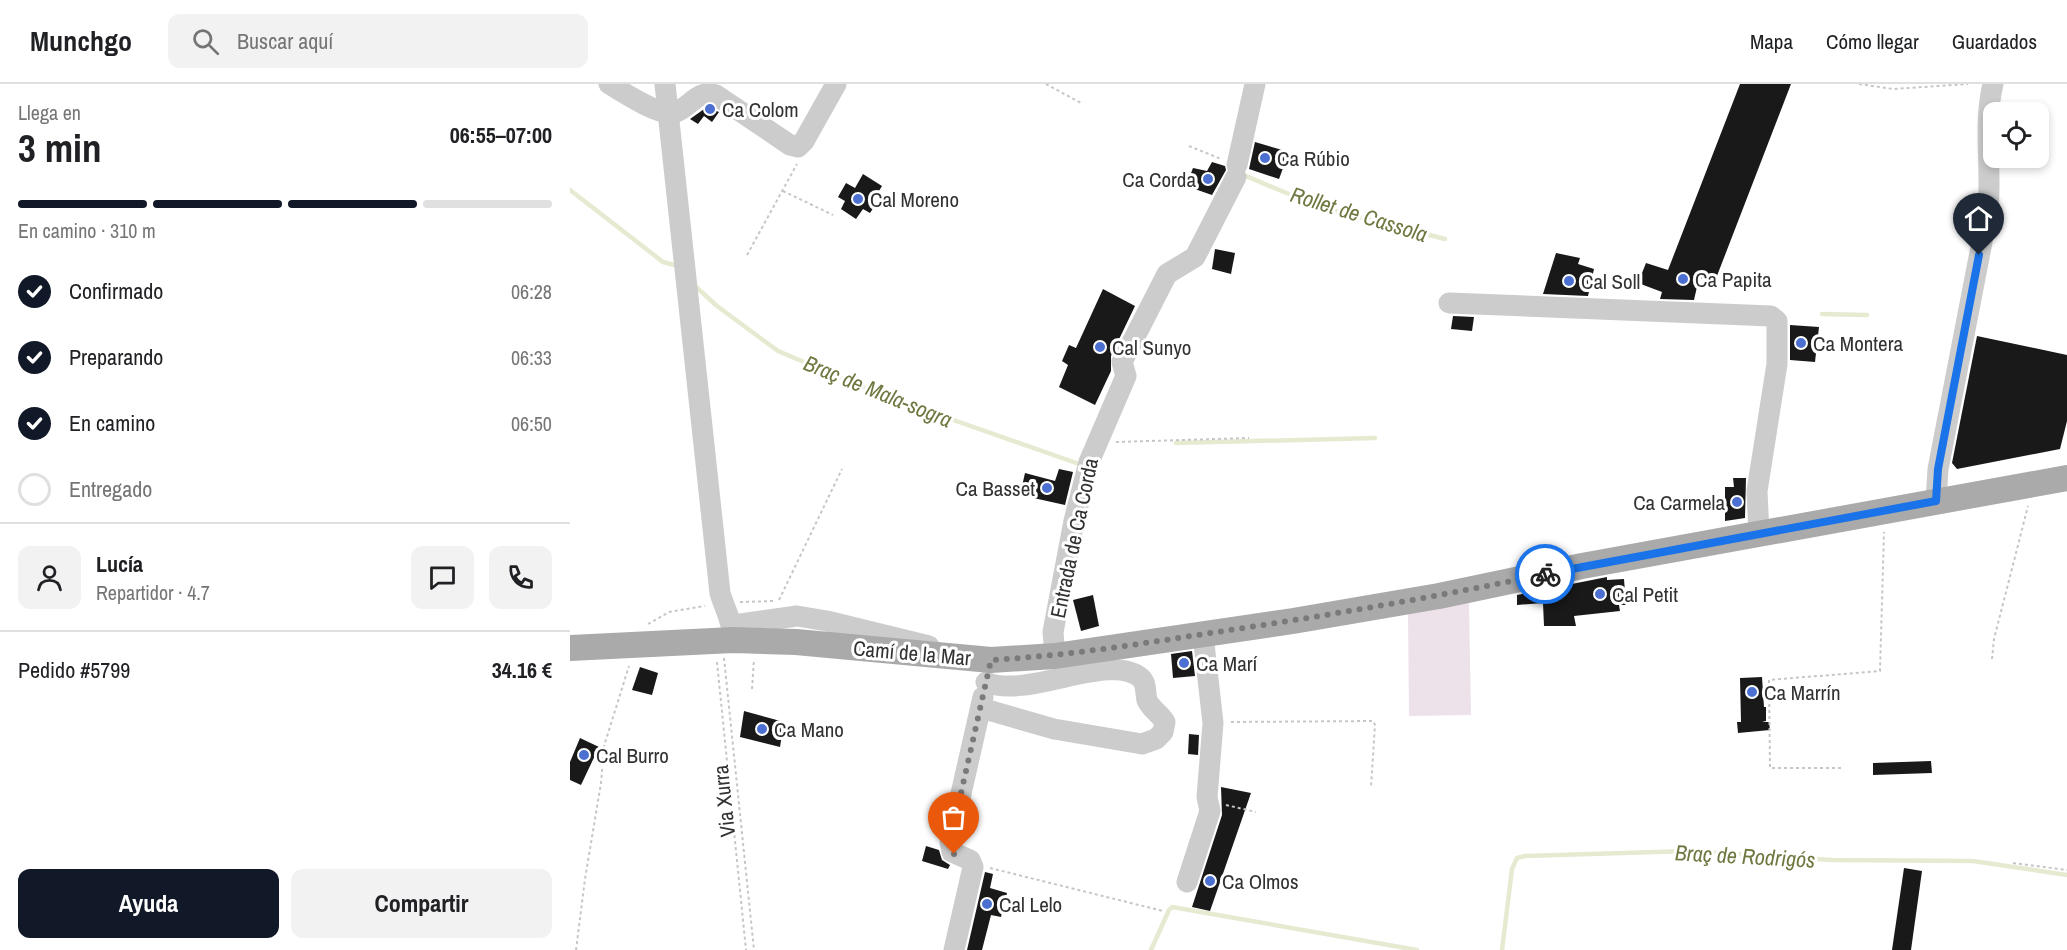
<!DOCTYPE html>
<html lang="es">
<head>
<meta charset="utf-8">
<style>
	:root { --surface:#fff; --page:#f2f2f2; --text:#202124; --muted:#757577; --line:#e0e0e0; --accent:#111827 }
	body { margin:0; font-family:"Archivo Narrow",sans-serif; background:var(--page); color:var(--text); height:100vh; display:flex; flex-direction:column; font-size:22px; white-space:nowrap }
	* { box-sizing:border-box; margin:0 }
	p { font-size:20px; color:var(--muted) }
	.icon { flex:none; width:33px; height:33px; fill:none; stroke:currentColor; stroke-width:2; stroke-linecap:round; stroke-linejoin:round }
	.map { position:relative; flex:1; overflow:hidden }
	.panel { display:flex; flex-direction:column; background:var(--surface); width:570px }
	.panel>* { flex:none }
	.buttons { position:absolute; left:1413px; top:18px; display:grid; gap:12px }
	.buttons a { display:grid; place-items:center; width:66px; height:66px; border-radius:12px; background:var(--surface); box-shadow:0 3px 9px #0003; font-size:30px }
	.pin { position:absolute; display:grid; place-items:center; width:51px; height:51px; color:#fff; margin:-62px -26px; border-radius:50% 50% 50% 0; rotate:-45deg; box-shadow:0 0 6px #0007 }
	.pin .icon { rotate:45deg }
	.courier { position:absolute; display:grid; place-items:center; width:60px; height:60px; margin:-30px; border:4px solid #1a73e8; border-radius:50%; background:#fff; color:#222; box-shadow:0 2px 8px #0007 }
	.summary em { font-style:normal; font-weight:700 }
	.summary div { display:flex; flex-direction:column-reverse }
	.summary { display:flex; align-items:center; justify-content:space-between; height:102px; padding:0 18px }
	h1 { font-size:39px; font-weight:700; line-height:45px }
	.bar { display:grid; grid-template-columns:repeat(4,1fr); gap:9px 6px; align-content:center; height:72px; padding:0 18px }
	.bar i { height:8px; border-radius:4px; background:var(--line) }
	.bar .selected { background:var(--accent) }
	.bar p { grid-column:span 4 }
	.line { display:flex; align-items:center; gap:15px; padding:0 18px; border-top:2px solid var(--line) }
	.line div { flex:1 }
	.round { display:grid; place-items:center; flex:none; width:63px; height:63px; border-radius:12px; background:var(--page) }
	ol { padding:0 18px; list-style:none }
	li { display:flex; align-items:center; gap:18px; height:66px }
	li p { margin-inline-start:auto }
	li .icon { padding:6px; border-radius:50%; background:var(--accent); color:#fff; stroke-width:4 }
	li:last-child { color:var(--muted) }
	li i { width:33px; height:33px; border:3px solid var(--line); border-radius:50% }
	.action { display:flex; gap:12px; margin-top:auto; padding:12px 18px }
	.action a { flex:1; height:69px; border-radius:12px; background:var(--accent); color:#fff; font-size:24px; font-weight:700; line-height:69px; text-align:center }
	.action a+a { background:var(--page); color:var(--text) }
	header { display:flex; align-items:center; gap:36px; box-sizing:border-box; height:84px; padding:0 30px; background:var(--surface); border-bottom:2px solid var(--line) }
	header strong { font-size:28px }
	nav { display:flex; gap:33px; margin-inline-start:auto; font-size:21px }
	.search { width:420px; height:54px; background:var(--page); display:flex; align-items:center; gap:15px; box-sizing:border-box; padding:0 21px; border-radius:12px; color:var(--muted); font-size:22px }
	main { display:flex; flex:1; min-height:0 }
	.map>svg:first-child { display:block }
</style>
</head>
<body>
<header>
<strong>Munchgo</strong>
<div class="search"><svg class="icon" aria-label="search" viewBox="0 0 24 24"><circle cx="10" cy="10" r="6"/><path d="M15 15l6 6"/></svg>Buscar aquí</div>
<nav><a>Mapa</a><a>Cómo llegar</a><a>Guardados</a></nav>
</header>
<main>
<section class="panel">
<div class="summary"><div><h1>3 min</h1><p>Llega en</p></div><em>06:55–07:00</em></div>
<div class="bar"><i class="selected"></i><i class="selected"></i><i class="selected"></i><i></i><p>En camino · 310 m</p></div>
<ol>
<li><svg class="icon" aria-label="check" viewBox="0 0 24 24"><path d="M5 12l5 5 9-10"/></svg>Confirmado<p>06:28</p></li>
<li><svg class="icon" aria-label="check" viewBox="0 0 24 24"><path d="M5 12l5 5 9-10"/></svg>Preparando<p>06:33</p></li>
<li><svg class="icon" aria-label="check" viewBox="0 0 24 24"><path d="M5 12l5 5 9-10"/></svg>En camino<p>06:50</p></li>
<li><i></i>Entregado</li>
</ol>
<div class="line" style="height:108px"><a class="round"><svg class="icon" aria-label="person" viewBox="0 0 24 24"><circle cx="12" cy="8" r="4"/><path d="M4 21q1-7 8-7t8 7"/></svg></a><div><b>Lucía</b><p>Repartidor · 4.7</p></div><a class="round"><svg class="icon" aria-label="chat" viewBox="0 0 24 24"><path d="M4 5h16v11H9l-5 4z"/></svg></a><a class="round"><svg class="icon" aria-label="phone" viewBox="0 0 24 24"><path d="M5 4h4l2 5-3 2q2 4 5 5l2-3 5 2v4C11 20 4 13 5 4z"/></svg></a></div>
<div class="line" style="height:78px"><div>Pedido #5799</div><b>34.16 €</b></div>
<div class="action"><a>Ayuda</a><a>Compartir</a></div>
</section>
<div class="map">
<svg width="1497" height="866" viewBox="0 0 1497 866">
	<rect width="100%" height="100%" fill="#fff"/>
	<polygon fill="#ede2ea" points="899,519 901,631 839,632 838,530"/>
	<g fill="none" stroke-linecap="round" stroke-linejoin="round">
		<g stroke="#e5ead1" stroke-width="4.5">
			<polyline points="671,90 750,123 875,155"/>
			<polyline points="0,106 93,178 104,181"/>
			<polyline points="125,202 147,222 208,267 312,311 512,381"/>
			<polyline points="1252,230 1297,231"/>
			<polyline points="606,359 805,354"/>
			<polyline points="581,866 599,826 602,823 847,866"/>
			<polyline points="932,866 942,785 947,774 955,772 1119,767 1262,776 1403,777 1497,791"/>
		</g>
	</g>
	<g fill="#191919">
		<polygon points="1170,0 1221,0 1145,197 1129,194 1124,216 1090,215 1092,208 1068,199 1076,179 1098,186"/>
		<polygon points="137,23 149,28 142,38 134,32 128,40 120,35"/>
		<polygon points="685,58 719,68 709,95 679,85"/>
		<polygon points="642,78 655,82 656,86 642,111 616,102 623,84 637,87"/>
		<polygon points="293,90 312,102 303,117 306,120 300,129 293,125 286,135 271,125 275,117 268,113 276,99 285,104"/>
		<polygon points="645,165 665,169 661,190 642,185"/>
		<polygon points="986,169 1010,174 1008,180 1024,185 1018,212 973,210"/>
		<polygon points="533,205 565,222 541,272 541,287 525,321 489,303 498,281 492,277 499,261 506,264"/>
		<polygon points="883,232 904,233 902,247 881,245"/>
		<polygon points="1220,241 1249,243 1245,278 1220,276"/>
		<polygon points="1407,252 1497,271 1497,337 1490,365 1387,385 1382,379"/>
		<polygon points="489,385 503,388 495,421 450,411 455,389 485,397"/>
		<polygon points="1163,394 1176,394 1175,434 1155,437 1155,403 1164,403"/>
		<polygon points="1037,493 1037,496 1054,495 1056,521 1049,521 1050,527 1004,532 1006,542 974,542 973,519 947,521 947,511"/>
		<polygon points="523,511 529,542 511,547 503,516"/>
		<polygon points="622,567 625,592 603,594 601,570"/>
		<polygon points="70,583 88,589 82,611 62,606"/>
		<polygon points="1192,593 1194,623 1196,623 1196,637 1192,638 1199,638 1200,646 1168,649 1167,638 1171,638 1170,594"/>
		<polygon points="174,627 214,638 210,663 170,653"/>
		<polygon points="619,650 629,651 628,671 618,670"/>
		<polygon points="10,654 29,663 11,701 0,696 0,678"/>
		<polygon points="1361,677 1362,689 1303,691 1303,679"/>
		<polygon points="651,703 681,709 640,827 622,823 652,731"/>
		<polygon points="356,762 369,766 372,776 380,781 378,785 352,777"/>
		<polygon points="1334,784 1352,787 1341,866 1322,866"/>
		<polygon points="415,788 423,790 420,804 437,809 431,833 421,831 412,866 397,866"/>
	</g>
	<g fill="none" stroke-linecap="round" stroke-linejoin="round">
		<g stroke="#c6c6c6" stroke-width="2" stroke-dasharray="3 3" stroke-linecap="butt">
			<polyline points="476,0 511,19"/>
			<polyline points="1289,0 1323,5 1398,0"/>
			<polyline points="619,62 651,75"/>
			<polyline points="213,107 263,131"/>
			<polyline points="177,171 227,80"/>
			<polyline points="546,358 679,354"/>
			<polyline points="209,516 272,385"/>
			<polyline points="170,518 204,517"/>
			<polyline points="78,540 99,528 135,522"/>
			<polyline points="154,574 184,866"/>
			<polyline points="1422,575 1424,555 1458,422"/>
			<polyline points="147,578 176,866"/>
			<polyline points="182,605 184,575"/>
			<polyline points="661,638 803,637 805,641 801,703"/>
			<polyline points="1271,684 1200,684 1199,596 1310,587 1314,448"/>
			<polyline points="656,721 686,728"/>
			<polyline points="1443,779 1497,786"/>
			<polyline points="420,784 593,827"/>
			<polyline points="6,866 15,795 31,699 34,662 59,582"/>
		</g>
		<g stroke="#ccc" stroke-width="21">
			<path d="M 39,0 C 53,8 84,29 100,29 C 119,28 125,4 146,11 L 220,61 L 228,63 L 234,57 L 266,0"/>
			<path d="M 95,0 L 150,509 C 155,526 163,538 163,556"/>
			<polyline points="667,81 685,0"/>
			<polyline points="879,219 1201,232 1207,237 1207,280 1187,407 1189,450"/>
			<path d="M 1366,418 L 1368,385 L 1418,127 C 1422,85 1413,41 1423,0"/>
			<polyline points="163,541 227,532 257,537 359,562"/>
			<polyline points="485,572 483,548 504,437 519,378 556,292 552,278 597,190 625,173 666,93"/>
			<path d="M 411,624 L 484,645 L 572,660 L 586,655 L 593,648 L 595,638 C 590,630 580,624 577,616 C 575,609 577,600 571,594 C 540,567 457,616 416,598"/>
			<polyline points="617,798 640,727 637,713 643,639 633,551"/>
			<polyline points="384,866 403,783 400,776 382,768 380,758 413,613"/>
		</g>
		<polyline stroke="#aaa" stroke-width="26" points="0,564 163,556 226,558 421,576 485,572 723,537 869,512 1012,482 1497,394"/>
	</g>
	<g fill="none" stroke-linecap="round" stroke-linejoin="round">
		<path stroke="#7a7a7a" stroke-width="6" stroke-dasharray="0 10.8" d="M 384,770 L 379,763 L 380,758 L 421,576 C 493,572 563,561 634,550 C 748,533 862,514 975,490"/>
		<polyline stroke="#1a73e8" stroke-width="8" points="975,490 1366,417 1368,385 1409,171"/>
	</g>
	<g fill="#4c70d1" stroke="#fff" stroke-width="2">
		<circle cx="140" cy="25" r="6"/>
		<circle cx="695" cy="74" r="6"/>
		<circle cx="638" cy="95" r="6"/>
		<circle cx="288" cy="115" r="6"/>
		<circle cx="1113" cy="195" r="6"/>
		<circle cx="999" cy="197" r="6"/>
		<circle cx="1231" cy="259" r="6"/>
		<circle cx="530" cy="263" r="6"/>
		<circle cx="477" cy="404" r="6"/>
		<circle cx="1167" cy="418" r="6"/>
		<circle cx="1030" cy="510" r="6"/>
		<circle cx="614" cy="579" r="6"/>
		<circle cx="1182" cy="608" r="6"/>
		<circle cx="192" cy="645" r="6"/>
		<circle cx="14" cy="671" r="6"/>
		<circle cx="640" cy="797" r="6"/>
		<circle cx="417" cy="820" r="6"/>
	</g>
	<g text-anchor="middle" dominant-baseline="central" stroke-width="6" stroke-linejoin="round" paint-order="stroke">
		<g font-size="21" fill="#323232" stroke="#fff" text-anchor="start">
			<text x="152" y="25">Ca Colom</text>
			<text x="707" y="74">Ca Rúbio</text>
			<text x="626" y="95" text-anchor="end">Ca Corda</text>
			<text x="300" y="115">Cal Moreno</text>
			<text x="1125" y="195">Ca Papita</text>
			<text x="1011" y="197">Cal Soll</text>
			<text x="1243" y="259">Ca Montera</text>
			<text x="542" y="263">Cal Sunyo</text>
			<text x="465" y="404" text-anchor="end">Ca Basset</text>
			<text x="1155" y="418" text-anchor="end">Ca Carmela</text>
			<text x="1042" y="510">Cal Petit</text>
			<text x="626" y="579">Ca Marí</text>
			<text x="1194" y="608">Ca Marrín</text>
			<text x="204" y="645">Ca Mano</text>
			<text x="26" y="671">Cal Burro</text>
			<text x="652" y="797">Ca Olmos</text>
			<text x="429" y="820">Cal Lelo</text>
		</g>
		<g font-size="21" fill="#323232" stroke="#fff">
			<text transform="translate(504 454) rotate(-78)">Entrada de Ca Corda</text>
			<text transform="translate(342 569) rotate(5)">Camí de la Mar</text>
			<text transform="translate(154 717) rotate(-96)">Via Xurra</text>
		</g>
		<g font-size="22" font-style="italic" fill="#6e7941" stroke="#fff">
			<text transform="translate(789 130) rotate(17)">Rollet de Cassola</text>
			<text transform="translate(308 307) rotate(22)">Braç de Mala-sogra</text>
			<text transform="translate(1175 772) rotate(3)">Braç de Rodrigós</text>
		</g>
	</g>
</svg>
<div class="buttons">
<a><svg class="icon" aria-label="locate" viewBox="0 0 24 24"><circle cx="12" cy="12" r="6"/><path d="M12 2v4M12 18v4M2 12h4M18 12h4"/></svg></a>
</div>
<div class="pin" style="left:384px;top:770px;background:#ea580c"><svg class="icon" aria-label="bag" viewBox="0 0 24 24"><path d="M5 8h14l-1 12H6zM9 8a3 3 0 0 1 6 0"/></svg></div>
<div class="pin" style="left:1409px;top:171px;background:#1f2937"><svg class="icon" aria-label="home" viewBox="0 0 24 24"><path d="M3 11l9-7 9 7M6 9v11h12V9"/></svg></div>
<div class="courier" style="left:975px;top:490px"><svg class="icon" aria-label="bike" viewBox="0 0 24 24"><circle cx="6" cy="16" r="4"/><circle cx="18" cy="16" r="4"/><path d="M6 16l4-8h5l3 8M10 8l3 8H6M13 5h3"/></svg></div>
</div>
</main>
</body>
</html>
